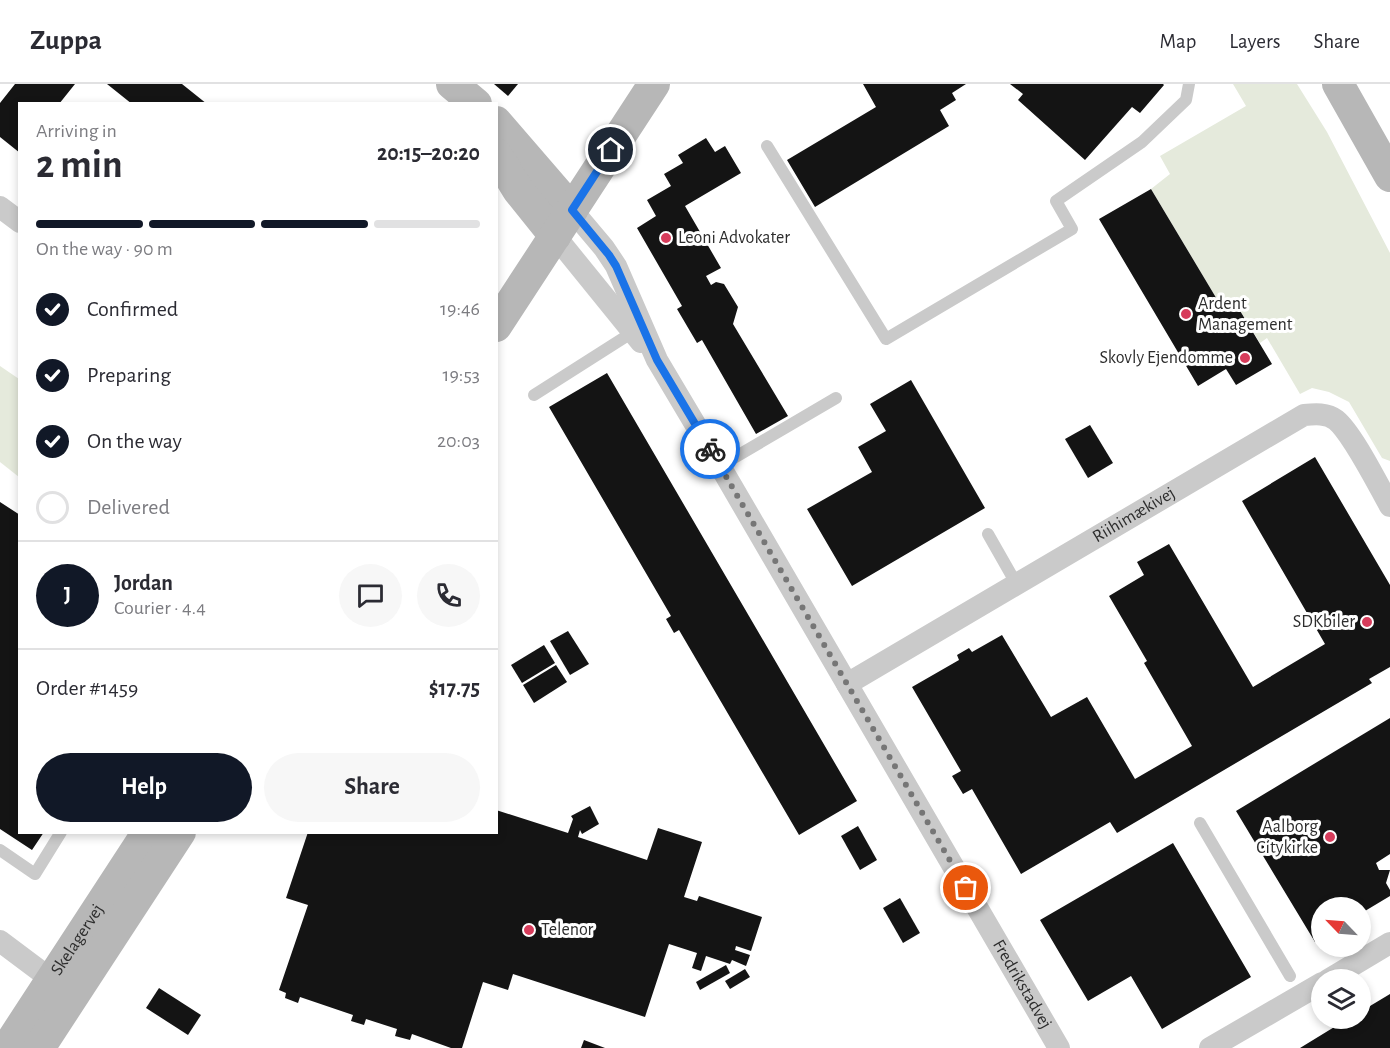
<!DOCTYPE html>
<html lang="en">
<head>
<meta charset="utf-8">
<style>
	:root { --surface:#fff; --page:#f7f7f7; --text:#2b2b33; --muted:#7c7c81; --line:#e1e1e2; --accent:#111827 }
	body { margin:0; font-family:"Alegreya Sans",sans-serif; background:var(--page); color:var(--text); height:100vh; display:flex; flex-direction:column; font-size:22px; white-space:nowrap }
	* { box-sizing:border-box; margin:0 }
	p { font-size:20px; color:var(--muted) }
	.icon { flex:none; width:33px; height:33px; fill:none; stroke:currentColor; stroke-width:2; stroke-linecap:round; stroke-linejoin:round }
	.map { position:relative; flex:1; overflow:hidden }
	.side { position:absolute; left:18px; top:18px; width:480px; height:732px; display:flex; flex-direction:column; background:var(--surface); border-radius:0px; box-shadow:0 3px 9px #0003 }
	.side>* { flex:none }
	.needle { width:39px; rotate:295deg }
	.tools { position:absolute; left:1311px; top:813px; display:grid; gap:12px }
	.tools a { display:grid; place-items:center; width:60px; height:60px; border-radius:50%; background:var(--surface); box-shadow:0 3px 9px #0003; font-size:30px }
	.pin { position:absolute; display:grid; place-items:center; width:51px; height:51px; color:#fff; margin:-26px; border:3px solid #fff; border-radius:50%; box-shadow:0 2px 6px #0007 }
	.courier { position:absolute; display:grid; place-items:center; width:60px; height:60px; margin:-30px; border:4px solid #1a73e8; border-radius:50%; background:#fff; color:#222; box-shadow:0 2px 8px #0007 }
	.head em { font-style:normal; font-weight:600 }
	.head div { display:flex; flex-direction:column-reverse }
	.head { display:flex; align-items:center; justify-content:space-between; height:102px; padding:0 18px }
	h1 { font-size:39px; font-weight:600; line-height:45px }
	.bar { display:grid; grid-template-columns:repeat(4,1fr); gap:9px 6px; align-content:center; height:72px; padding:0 18px }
	.bar i { height:8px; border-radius:4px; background:var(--line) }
	.bar .on { background:var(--accent) }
	.bar p { grid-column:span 4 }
	.line { display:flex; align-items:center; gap:15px; padding:0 18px; border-top:2px solid var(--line) }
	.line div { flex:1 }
	.round { display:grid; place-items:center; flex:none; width:63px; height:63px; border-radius:32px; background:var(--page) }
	ol { padding:0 18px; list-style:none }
	li { display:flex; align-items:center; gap:18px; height:66px }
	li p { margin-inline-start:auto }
	li .icon { padding:6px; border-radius:50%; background:var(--accent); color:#fff; stroke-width:4 }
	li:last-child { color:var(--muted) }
	li i { width:33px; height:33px; border:3px solid var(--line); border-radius:50% }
	.cta { display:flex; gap:12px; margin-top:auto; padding:12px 18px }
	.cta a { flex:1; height:69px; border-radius:36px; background:var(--accent); color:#fff; font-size:24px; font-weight:600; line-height:69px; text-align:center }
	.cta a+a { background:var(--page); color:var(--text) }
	header { display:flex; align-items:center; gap:36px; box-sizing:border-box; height:84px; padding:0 30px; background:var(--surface); border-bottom:2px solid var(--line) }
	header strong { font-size:28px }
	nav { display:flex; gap:33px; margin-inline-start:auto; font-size:21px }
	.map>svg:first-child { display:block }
</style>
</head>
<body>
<header>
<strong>Zuppa</strong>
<nav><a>Map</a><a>Layers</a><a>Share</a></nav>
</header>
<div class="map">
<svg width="1390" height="964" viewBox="0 0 1390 964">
	<rect width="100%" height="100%" fill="#fff"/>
	<g fill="#e5eadc">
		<polygon points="1233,0 1297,0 1327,48 1390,169 1390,377 1382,374 1349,318 1329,308 1312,304 1300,310 1267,254 1260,259 1233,215 1221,222 1151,105 1170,90 1160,72 1246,22"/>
		<polygon points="0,282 19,295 19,393 0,378"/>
	</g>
	<g fill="#141414">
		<polygon points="15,0 75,0 59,20 20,20 20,69 0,53 0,19"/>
		<polygon points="107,0 182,0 207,20 132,20"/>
		<polygon points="494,0 518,0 508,12"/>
		<polygon points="863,0 966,0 952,9 956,16 940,26 949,42 815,123 787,76 876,23"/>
		<polygon points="1010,0 1163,0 1164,1 1140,29 1132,23 1085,76 1018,16 1023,10"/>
		<polygon points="706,54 715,68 725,62 741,89 685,122 721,184 706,192 711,201 716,198 724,200 738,223 733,240 788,332 756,350 702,256 697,259 677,225 682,222 637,144 656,132 647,116 671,102 664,90 683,79 678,71"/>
		<polygon points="1151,105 1221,222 1233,215 1272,280 1236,301 1226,285 1198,302 1099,135"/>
		<polygon points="607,289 857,717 799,751 679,546 674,549 666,535 671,532 549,323"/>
		<polygon points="911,296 985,424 852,502 807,425 872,388 858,363 886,347 870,320"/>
		<polygon points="1090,341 1113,379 1088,394 1065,355"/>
		<polygon points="1315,373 1390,501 1390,583 1369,595 1372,599 1117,749 1110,738 1021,790 972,705 963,710 952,692 961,687 912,603 959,576 957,571 969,564 972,568 1002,551 1051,633 1087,613 1135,695 1192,662 1144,579 1147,577 1109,512 1144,491 1137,478 1169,460 1253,603 1325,560 1242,417"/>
		<polygon points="0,418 20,431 20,748 44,748 32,766 0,745"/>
		<polygon points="568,547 589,580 570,591 550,557"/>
		<polygon points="544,561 555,579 522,599 511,581"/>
		<polygon points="556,581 567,598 534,619 523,601"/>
		<polygon points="1390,634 1390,770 1376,779 1379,786 1390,786 1386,799 1390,806 1390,812 1360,830 1360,824 1322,824 1322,854 1315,858 1236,727"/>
		<polygon points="590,722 599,740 582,750 580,746 578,753 647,776 658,744 702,758 684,813 697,817 699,812 762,833 751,867 736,862 735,866 750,871 746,882 732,876 730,880 706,872 701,887 692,884 697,869 669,860 645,933 513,890 508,906 483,898 462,964 451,964 412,950 410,956 395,952 397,945 366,935 364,941 351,937 353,931 300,913 298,919 285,914 286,909 279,906 308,821 286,814 308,748 496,748 496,726 568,749 573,735 571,732"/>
		<polygon points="858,742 877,776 860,786 841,752"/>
		<polygon points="1173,759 1251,893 1162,945 1131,892 1088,917 1040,836"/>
		<polygon points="900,814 920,849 903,859 883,824"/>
		<polygon points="726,881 730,889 700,906 696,898"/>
		<polygon points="745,885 750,893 730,905 725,897"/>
		<polygon points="159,904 201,931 188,951 146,924"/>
		<polygon points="1390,910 1390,964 1300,964 1349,934 1360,934 1360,928"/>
		<polygon points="584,956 605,964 581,964"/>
	</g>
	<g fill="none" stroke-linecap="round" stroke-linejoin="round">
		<g stroke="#cacaca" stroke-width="12">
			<polyline points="767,62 886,255 1072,145 1056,117 1142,58 1186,16 1189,0"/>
			<polyline points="534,311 633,248"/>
			<polyline points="720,382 836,314"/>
			<polyline points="988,450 1017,501"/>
			<polyline points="1200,739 1290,892"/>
			<polyline points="0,766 35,790 61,748"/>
		</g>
		<g stroke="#cacaca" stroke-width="22">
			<polyline points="0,123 20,138"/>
			<path id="s1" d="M 572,126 L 604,164 L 616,182 L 657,276 L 720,382 L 1059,964"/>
			<polyline points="555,152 641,258"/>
			<path id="s2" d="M 847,600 L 1304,331 C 1315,330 1327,329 1336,336 C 1353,350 1378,401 1390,422"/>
			<polyline points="0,857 64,905"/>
			<polyline points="1328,896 1390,859"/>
			<polyline points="1210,964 1322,899"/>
		</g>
		<g stroke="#b7b7b7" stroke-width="32">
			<polyline points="452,0 476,20"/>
			<polyline points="1338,0 1390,92"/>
			<polyline points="496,38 572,126"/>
			<polyline points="496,70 518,106 555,152"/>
			<polyline points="496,242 654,0"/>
			<path id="s3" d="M 7,964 L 148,748"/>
			<polyline points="39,964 180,748"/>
		</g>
	</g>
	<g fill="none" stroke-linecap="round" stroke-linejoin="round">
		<polyline stroke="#767676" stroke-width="6" stroke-dasharray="0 10.8" points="710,365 966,804"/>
		<polyline stroke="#1a73e8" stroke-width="8" points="611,66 572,126 609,171 616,182 657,276 710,365"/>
	</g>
	<g fill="#d73c5b" stroke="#fff" stroke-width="2">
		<circle cx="666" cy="154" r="6"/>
		<circle cx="1186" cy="230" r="6"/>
		<circle cx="1245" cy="274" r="6"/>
		<circle cx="1367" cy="538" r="6"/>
		<circle cx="1330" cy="753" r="6"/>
		<circle cx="529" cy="846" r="6"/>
	</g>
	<g text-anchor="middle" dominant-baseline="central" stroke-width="6" stroke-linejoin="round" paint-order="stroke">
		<g font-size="18" fill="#2d2d2d" stroke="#fff" text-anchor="start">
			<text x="678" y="154">Leoni Advokater</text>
			<text x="1198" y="220">Ardent<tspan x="1198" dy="21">Management</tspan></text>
			<text x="1233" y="274" text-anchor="end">Skovly Ejendomme</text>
			<text x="1355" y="538" text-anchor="end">SDKbiler</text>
			<text x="1318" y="743" text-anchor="end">Aalborg<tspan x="1318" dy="21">Citykirke</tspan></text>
			<text x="541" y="846">Telenor</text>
		</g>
		<g font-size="18" fill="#2d2d2d" stroke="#fff">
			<text stroke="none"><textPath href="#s2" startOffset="333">Riihimækivej</textPath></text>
			<text stroke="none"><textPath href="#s3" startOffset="129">Skelagervej</textPath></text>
			<text stroke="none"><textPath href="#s1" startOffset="897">Fredrikstadvej</textPath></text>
		</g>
	</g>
</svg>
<div class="tools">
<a><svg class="needle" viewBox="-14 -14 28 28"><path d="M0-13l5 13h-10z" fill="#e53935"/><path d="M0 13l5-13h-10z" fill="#7c7c81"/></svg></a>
<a><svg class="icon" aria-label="layers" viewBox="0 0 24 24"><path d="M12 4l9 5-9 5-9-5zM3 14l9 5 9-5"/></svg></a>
</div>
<div class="pin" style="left:966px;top:804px;background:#ea580c"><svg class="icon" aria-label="bag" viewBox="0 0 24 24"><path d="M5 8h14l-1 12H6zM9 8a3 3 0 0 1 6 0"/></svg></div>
<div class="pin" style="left:611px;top:66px;background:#1f2937"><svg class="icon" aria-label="home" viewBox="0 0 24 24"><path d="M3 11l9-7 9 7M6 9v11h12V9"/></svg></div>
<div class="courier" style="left:710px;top:365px"><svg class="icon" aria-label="bike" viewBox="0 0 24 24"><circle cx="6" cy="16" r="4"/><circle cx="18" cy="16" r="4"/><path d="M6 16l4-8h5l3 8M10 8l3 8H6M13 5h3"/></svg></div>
<section class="side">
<div class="head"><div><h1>2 min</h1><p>Arriving in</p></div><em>20:15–20:20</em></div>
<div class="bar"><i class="on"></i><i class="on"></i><i class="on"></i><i></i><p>On the way · 90 m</p></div>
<ol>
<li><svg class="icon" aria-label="check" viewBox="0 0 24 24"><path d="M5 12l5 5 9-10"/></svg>Confirmed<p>19:46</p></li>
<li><svg class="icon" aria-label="check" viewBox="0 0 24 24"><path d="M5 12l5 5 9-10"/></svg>Preparing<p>19:53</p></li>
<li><svg class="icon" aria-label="check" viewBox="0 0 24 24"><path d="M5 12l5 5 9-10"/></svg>On the way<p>20:03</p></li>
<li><i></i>Delivered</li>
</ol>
<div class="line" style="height:108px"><b class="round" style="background:var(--accent);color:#fff">J</b><div><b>Jordan</b><p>Courier · 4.4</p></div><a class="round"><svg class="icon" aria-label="chat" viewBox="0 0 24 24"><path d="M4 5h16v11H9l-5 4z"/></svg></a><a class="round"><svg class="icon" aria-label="phone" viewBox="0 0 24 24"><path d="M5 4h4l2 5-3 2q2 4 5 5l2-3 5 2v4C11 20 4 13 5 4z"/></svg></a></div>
<div class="line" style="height:78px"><div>Order #1459</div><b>$17.75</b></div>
<div class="cta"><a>Help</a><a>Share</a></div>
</section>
</div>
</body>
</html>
